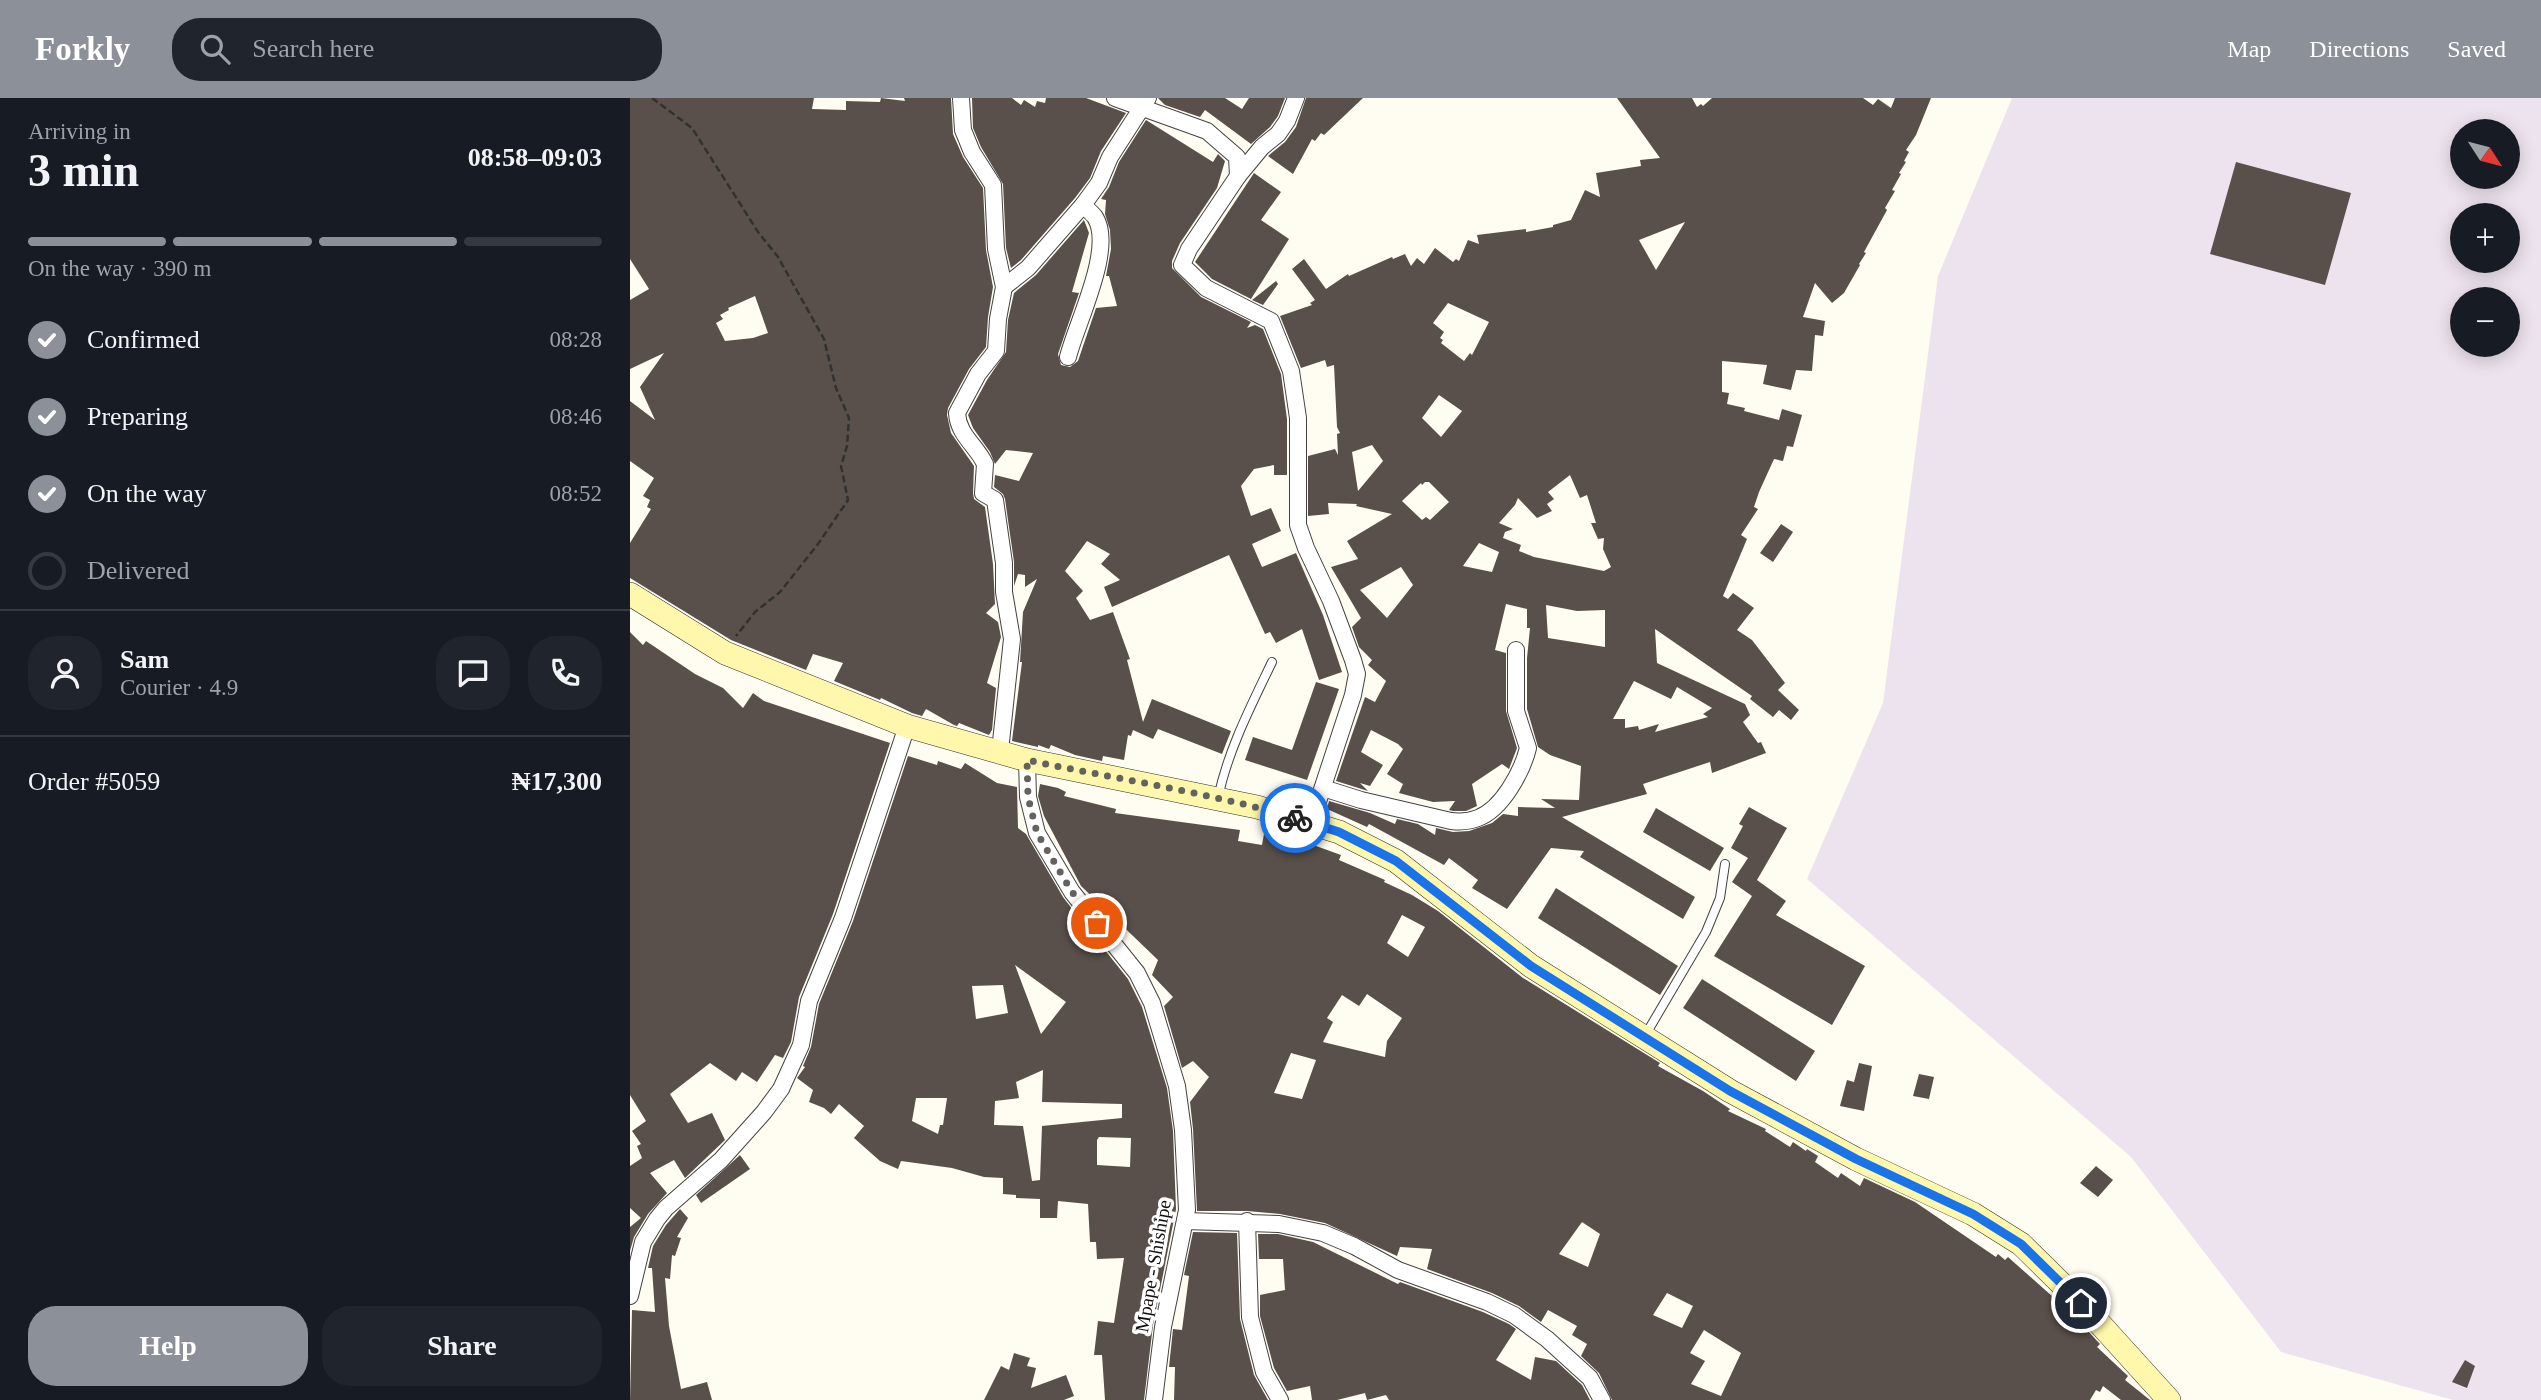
<!DOCTYPE html>
<html lang="en">
<head>
<meta charset="utf-8">
<style>
	:root { --surface:#171b24; --page:#20242c; --text:#f1f3f6; --muted:#9ea1a6; --line:#363941; --accent:#8c9099 }
	body { margin:0; font-family:Georgia,serif; background:var(--page); color:var(--text); height:100vh; display:flex; flex-direction:column; font-size:26px; white-space:nowrap }
	* { box-sizing:border-box; margin:0 }
	p { font-size:23px; color:var(--muted) }
	.icon { flex:none; width:38px; height:38px; fill:none; stroke:currentColor; stroke-width:2; stroke-linecap:round; stroke-linejoin:round }
	.map { position:relative; flex:1; overflow:hidden }
	.sheet { display:flex; flex-direction:column; background:var(--surface); width:630px }
	.sheet>* { flex:none }
	.needle { width:46px; rotate:126deg }
	.tools { position:absolute; left:1820px; top:21px; display:grid; gap:14px }
	.tools a { display:grid; place-items:center; width:70px; height:70px; border-radius:50%; background:var(--surface); box-shadow:0 4px 18px #0003; font-size:35px }
	.pin { position:absolute; display:grid; place-items:center; width:60px; height:60px; color:#fff; margin:-30px; border:4px solid #fff; border-radius:50%; box-shadow:0 2px 7px #0007 }
	.courier { position:absolute; display:grid; place-items:center; width:70px; height:70px; margin:-35px; border:5px solid #1a73e8; border-radius:50%; background:#fff; color:#222; box-shadow:0 2px 9px #0007 }
	.summary em { font-style:normal; font-weight:600 }
	.summary div { display:flex; flex-direction:column-reverse }
	.summary { display:flex; align-items:center; justify-content:space-between; height:119px; padding:0 28px }
	h1 { font-size:46px; font-weight:600; line-height:52px }
	.bar { display:grid; grid-template-columns:repeat(4,1fr); gap:10px 7px; align-content:center; height:84px; padding:0 28px }
	.bar i { height:9px; border-radius:5px; background:var(--line) }
	.bar .current { background:var(--accent) }
	.bar p { grid-column:span 4 }
	.line { display:flex; align-items:center; gap:18px; padding:0 28px; border-top:2px solid var(--line) }
	.line div { flex:1 }
	.round { display:grid; place-items:center; flex:none; width:74px; height:74px; border-radius:28px; background:var(--page) }
	ol { padding:0 28px; list-style:none }
	li { display:flex; align-items:center; gap:21px; height:77px }
	li p { margin-inline-start:auto }
	li .icon { padding:7px; border-radius:50%; background:var(--accent); color:#fff; stroke-width:4 }
	li:last-child { color:var(--muted) }
	li i { width:38px; height:38px; border:4px solid var(--line); border-radius:50% }
	.primary-button { display:flex; gap:14px; margin-top:auto; padding:14px 28px }
	.primary-button a { flex:1; height:80px; border-radius:28px; background:var(--accent); color:#fff; font-size:28px; font-weight:600; line-height:80px; text-align:center }
	.primary-button a+a { background:var(--page); color:var(--text) }
	header { display:flex; align-items:center; gap:42px; box-sizing:border-box; height:98px; padding:0 35px; background:var(--accent); color:#fff }
	header strong { font-size:33px }
	nav { display:flex; gap:38px; margin-inline-start:auto; font-size:24px }
	.search { width:490px; height:63px; background:var(--page); display:flex; align-items:center; gap:18px; box-sizing:border-box; padding:0 24px; border-radius:28px; color:var(--muted); font-size:26px }
	main { display:flex; flex:1; min-height:0 }
	.map>svg:first-child { display:block }
</style>
</head>
<body>
<header>
<strong>Forkly</strong>
<div class="search"><svg class="icon" aria-label="search" viewBox="0 0 24 24"><circle cx="10" cy="10" r="6"/><path d="M15 15l6 6"/></svg>Search here</div>
<nav><a>Map</a><a>Directions</a><a>Saved</a></nav>
</header>
<main>
<section class="sheet">
<div class="summary"><div><h1>3 min</h1><p>Arriving in</p></div><em>08:58–09:03</em></div>
<div class="bar"><i class="current"></i><i class="current"></i><i class="current"></i><i></i><p>On the way · 390 m</p></div>
<ol>
<li><svg class="icon" aria-label="check" viewBox="0 0 24 24"><path d="M5 12l5 5 9-10"/></svg>Confirmed<p>08:28</p></li>
<li><svg class="icon" aria-label="check" viewBox="0 0 24 24"><path d="M5 12l5 5 9-10"/></svg>Preparing<p>08:46</p></li>
<li><svg class="icon" aria-label="check" viewBox="0 0 24 24"><path d="M5 12l5 5 9-10"/></svg>On the way<p>08:52</p></li>
<li><i></i>Delivered</li>
</ol>
<div class="line" style="height:126px"><a class="round"><svg class="icon" aria-label="person" viewBox="0 0 24 24"><circle cx="12" cy="8" r="4"/><path d="M4 21q1-7 8-7t8 7"/></svg></a><div><b>Sam</b><p>Courier · 4.9</p></div><a class="round"><svg class="icon" aria-label="chat" viewBox="0 0 24 24"><path d="M4 5h16v11H9l-5 4z"/></svg></a><a class="round"><svg class="icon" aria-label="phone" viewBox="0 0 24 24"><path d="M5 4h4l2 5-3 2q2 4 5 5l2-3 5 2v4C11 20 4 13 5 4z"/></svg></a></div>
<div class="line" style="height:91px"><div>Order #5059</div><b>₦17,300</b></div>
<div class="primary-button"><a>Help</a><a>Share</a></div>
</section>
<div class="map">
<svg width="1911" height="1302" viewBox="0 0 1911 1302">
	<rect width="100%" height="100%" fill="#fffdf1"/>
	<path fill="#ede3ee" fill-rule="evenodd" d="M 1382,0 L 1911,0 L 1911,1302 L 1823,1302 L 1651,1254 L 1501,1059 L 1177,781 L 1253,605 L 1308,178 ZM 1832,33 L 1878,33 L 1878,79 L 1832,79 ZM 1832,117 L 1878,117 L 1878,163 L 1832,163 ZM 1832,201 L 1878,201 L 1878,247 L 1832,247 Z"/>
	<g fill="#59504b" fill-rule="evenodd">
		<path d="M 0,0 L 184,0 L 182,11 L 216,12 L 216,3 L 250,4 L 251,0 L 275,3 L 274,0 L 321,0 L 323,36 L 333,59 L 353,90 L 356,152 L 363,189 L 358,219 L 356,249 L 339,271 L 318,310 L 317,317 L 321,335 L 344,368 L 343,395 L 344,401 L 355,409 L 363,466 L 365,506 L 356,515 L 368,524 L 371,539 L 357,585 L 366,590 L 362,632 L 359,637 L 329,625 L 327,628 L 324,627 L 296,611 L 292,618 L 282,615 L 251,600 L 250,602 L 209,585 L 204,583 L 213,565 L 183,556 L 176,572 L 101,542 L 0,480 L 0,445 L 21,411 L 17,409 L 20,402 L 13,398 L 24,380 L 0,363 L 0,303 L 25,322 L 10,289 L 34,255 L 0,271 L 0,202 L 19,191 L 0,161 ZM 125,198 L 138,235 L 123,240 L 95,243 L 86,225 L 93,221 L 90,217 L 99,212 L 98,210 Z"/>
		<polygon points="342,0 382,0 391,7 394,2 405,9 407,3 415,5 416,0 456,0 496,15 471,53 460,80 445,100 391,162 381,170 376,150 373,86 351,49 343,30"/>
		<polygon points="528,0 595,0 612,11 619,0 655,0 648,18 640,29 621,46 575,12 570,19 535,7"/>
		<polygon points="676,0 733,0 694,37 691,35 685,43 682,41 663,76 638,58 655,44 666,29"/>
		<path d="M 987,0 L 1062,0 L 1067,9 L 1071,6 L 1073,8 L 1082,0 L 1233,0 L 1243,7 L 1248,1 L 1261,10 L 1265,0 L 1301,0 L 1286,37 L 1276,52 L 1279,54 L 1274,63 L 1276,64 L 1269,75 L 1271,76 L 1262,92 L 1265,93 L 1255,110 L 1257,112 L 1234,154 L 1236,155 L 1229,166 L 1230,167 L 1214,195 L 1202,205 L 1185,185 L 1173,219 L 1195,223 L 1193,238 L 1185,237 L 1182,273 L 1166,272 L 1161,292 L 1133,286 L 1137,267 L 1092,263 L 1092,294 L 1099,295 L 1097,306 L 1115,310 L 1114,313 L 1149,322 L 1152,311 L 1172,317 L 1163,349 L 1157,348 L 1153,363 L 1144,361 L 1129,394 L 1124,409 L 1128,411 L 1111,437 L 1117,441 L 1093,498 L 1098,501 L 1103,495 L 1124,510 L 1107,532 L 1122,542 L 1132,555 L 1155,585 L 1148,592 L 1169,612 L 1161,622 L 1149,612 L 1143,619 L 1120,601 L 1122,598 L 1025,531 L 1027,565 L 1115,606 L 1120,617 L 1113,624 L 1128,645 L 1131,644 L 1136,655 L 1082,675 L 1080,664 L 1013,686 L 1017,696 L 932,719 L 1065,799 L 1053,821 L 950,759 L 954,753 L 921,750 L 877,811 L 842,790 L 848,782 L 819,760 L 814,767 L 739,726 L 737,729 L 697,711 L 699,703 L 740,715 L 765,726 L 767,721 L 788,726 L 805,737 L 806,730 L 823,734 L 839,733 L 862,725 L 873,716 L 888,718 L 888,709 L 925,710 L 911,701 L 949,702 L 951,668 L 920,657 L 908,649 L 897,611 L 897,560 L 900,530 L 897,530 L 897,511 L 876,506 L 865,552 L 876,555 L 876,613 L 887,650 L 879,671 L 872,666 L 842,686 L 847,708 L 836,713 L 823,713 L 819,712 L 825,703 L 803,704 L 769,695 L 773,686 L 757,676 L 773,651 L 768,646 L 741,632 L 731,654 L 753,667 L 740,688 L 730,685 L 738,693 L 706,683 L 735,599 L 745,604 L 756,583 L 738,567 L 742,562 L 729,549 L 722,529 L 731,520 L 701,469 L 728,461 L 717,443 L 762,416 L 726,408 L 727,406 L 698,405 L 699,416 L 678,418 L 678,358 L 705,351 L 708,357 L 707,336 L 710,335 L 707,329 L 704,267 L 697,269 L 695,262 L 671,270 L 650,218 L 682,207 L 680,205 L 685,202 L 662,171 L 674,161 L 696,191 L 718,176 L 719,178 L 762,159 L 763,161 L 775,156 L 781,168 L 787,160 L 794,166 L 805,150 L 823,164 L 826,161 L 829,163 L 838,142 L 849,146 L 847,137 L 896,131 L 896,134 L 923,129 L 923,127 L 941,122 L 955,92 L 970,99 L 966,75 L 1011,68 L 1010,62 L 1030,60 ZM 1055,124 L 1026,172 L 1009,142 ZM 818,205 L 859,224 L 842,257 L 840,255 L 834,263 L 811,245 L 813,242 L 810,240 L 814,234 L 803,225 ZM 809,297 L 832,313 L 811,339 L 792,320 ZM 742,347 L 753,363 L 728,393 L 722,354 ZM 940,377 L 950,400 L 957,397 L 966,425 L 961,425 L 968,441 L 974,440 L 973,451 L 981,469 L 974,473 L 904,459 L 889,453 L 891,447 L 873,440 L 875,434 L 883,431 L 869,425 L 885,407 L 888,400 L 907,420 L 922,413 L 917,406 L 924,401 L 918,394 ZM 795,384 L 799,384 L 819,404 L 800,422 L 796,419 L 792,422 L 772,403 L 791,385 L 792,387 ZM 849,445 L 869,454 L 862,474 L 833,468 ZM 771,469 L 783,487 L 757,520 L 730,492 ZM 916,507 L 947,513 L 975,512 L 975,549 L 918,540 ZM 1004,583 L 1041,601 L 1047,589 L 1082,610 L 1073,616 L 1078,619 L 1025,634 L 1029,626 L 1009,632 L 1008,628 L 995,630 L 995,621 L 983,621 Z"/>
		<polygon points="516,22 583,64 588,56 595,63 587,90 550,145 542,163 542,170 571,199 621,224 617,230 625,227 633,231 651,276 657,321 657,377 644,377 644,367 624,371 611,388 621,418 641,410 651,433 622,446 632,469 666,455 693,517 712,574 689,582 672,531 646,545 640,534 635,536 599,457 482,509 474,489 490,482 471,466 480,456 457,443 435,473 453,493 446,500 460,522 483,514 500,561 497,562 513,624 522,601 601,633 592,656 528,631 523,641 503,632 501,638 498,637 494,662 473,658 472,663 445,657 421,647 419,651 408,647 408,649 382,643 392,564 390,564 393,514 407,481 395,489 395,477 388,476 384,488 384,464 375,401 373,396 364,389 365,377 389,383 403,355 376,352 365,366 360,354 343,330 338,317 357,282 376,254 378,222 384,195 406,177 454,122 459,135 442,194 449,195 428,256 431,267 440,269 448,263 466,210 487,208 479,178 476,178 481,151 480,132 475,116 476,102 471,101 479,89 489,64"/>
		<polygon points="1606,64 1721,95 1695,187 1580,156"/>
		<polygon points="624,75 651,94 631,122 659,141 621,201 582,181 565,164"/>
		<polygon points="646,183 648,186 633,207 622,202"/>
		<polygon points="1151,426 1163,434 1143,464 1130,455"/>
		<polygon points="0,534 13,547 16,543 65,576 93,590 113,610 123,595 134,603 260,645 203,816 169,899 161,944 153,960 145,957 127,984 112,974 106,983 80,965 40,996 58,1025 82,1015 95,1042 55,1080 44,1062 20,1075 37,1095 18,1116 4,1139 0,1153 0,1129 11,1120 0,1110 0,1068 12,1060 7,1048 11,1046 2,1033 16,1023 0,997"/>
		<polygon points="686,584 709,591 677,682 615,662 623,639 662,652"/>
		<path d="M 278,658 L 307,667 L 308,663 L 331,671 L 335,665 L 367,685 L 387,689 L 388,730 L 396,736 L 433,799 L 446,816 L 445,819 L 454,826 L 498,881 L 512,909 L 537,990 L 543,1033 L 546,1111 L 523,1227 L 514,1302 L 475,1302 L 472,1257 L 464,1257 L 468,1223 L 484,1225 L 494,1160 L 467,1161 L 466,1144 L 460,1144 L 458,1106 L 428,1103 L 427,1120 L 410,1120 L 410,1101 L 386,1100 L 386,1097 L 373,1096 L 373,1080 L 354,1079 L 322,1070 L 271,1063 L 268,1071 L 250,1063 L 224,1040 L 234,1028 L 209,1006 L 201,1016 L 194,1010 L 179,1004 L 183,992 L 167,980 L 175,969 L 173,968 L 181,949 L 189,906 L 223,823 ZM 385,867 L 436,904 L 411,936 ZM 373,887 L 378,915 L 346,921 L 342,888 ZM 413,972 L 412,1004 L 492,1006 L 492,1020 L 412,1028 L 410,1082 L 402,1083 L 393,1028 L 364,1027 L 365,1003 L 389,1000 L 386,984 ZM 286,1000 L 317,1000 L 313,1027 L 310,1027 L 308,1036 L 282,1023 ZM 469,1039 L 501,1040 L 500,1069 L 467,1067 L 467,1042 Z"/>
		<path d="M 410,686 L 428,690 L 436,694 L 434,698 L 486,711 L 485,715 L 610,732 L 608,743 L 632,747 L 634,736 L 645,737 L 675,744 L 711,757 L 709,762 L 755,782 L 754,784 L 782,797 L 808,813 L 893,880 L 1030,965 L 1028,968 L 1073,993 L 1100,1011 L 1098,1013 L 1136,1031 L 1135,1033 L 1160,1049 L 1163,1044 L 1176,1053 L 1177,1051 L 1188,1058 L 1185,1064 L 1208,1080 L 1211,1075 L 1230,1088 L 1234,1080 L 1285,1104 L 1366,1159 L 1368,1156 L 1375,1162 L 1378,1159 L 1441,1215 L 1470,1246 L 1467,1249 L 1498,1278 L 1495,1282 L 1520,1302 L 1491,1302 L 1473,1288 L 1470,1294 L 1466,1292 L 1460,1302 L 982,1302 L 969,1275 L 951,1258 L 957,1246 L 942,1237 L 947,1228 L 918,1212 L 911,1224 L 889,1208 L 862,1195 L 797,1171 L 802,1151 L 770,1149 L 767,1158 L 695,1125 L 650,1116 L 617,1113 L 567,1113 L 563,1031 L 560,1004 L 579,979 L 563,963 L 552,970 L 534,908 L 543,899 L 522,877 L 528,862 L 451,788 L 414,718 L 408,698 ZM 772,817 L 795,829 L 778,859 L 757,845 ZM 737,896 L 772,920 L 757,943 L 755,959 L 693,944 L 703,924 L 697,920 L 712,897 L 729,908 ZM 661,955 L 686,962 L 672,1001 L 644,995 ZM 952,1124 L 970,1136 L 958,1169 L 929,1156 ZM 1037,1195 L 1063,1208 L 1052,1230 L 1023,1217 ZM 1074,1232 L 1111,1255 L 1091,1298 L 1061,1286 L 1075,1263 L 1060,1255 Z"/>
		<polygon points="1119,709 1157,730 1127,782 1156,803 1146,817 1235,868 1202,927 1084,858 1122,798 1102,784 1118,760 1101,750 1113,728 1109,726"/>
		<polygon points="1026,710 1094,750 1080,773 1013,734"/>
		<polygon points="926,790 1048,868 1030,897 908,820"/>
		<polygon points="1072,881 1185,953 1166,983 1053,910"/>
		<polygon points="1229,965 1242,968 1234,1013 1210,1008 1217,982 1224,984"/>
		<polygon points="1289,976 1304,979 1299,1001 1283,998"/>
		<polygon points="110,1057 120,1071 71,1105 66,1097"/>
		<polygon points="1466,1068 1483,1082 1468,1099 1450,1085"/>
		<polygon points="50,1111 58,1120 47,1139 51,1140 45,1158 42,1157 40,1181 35,1180 39,1228 51,1291 77,1284 82,1302 0,1302 2,1212 25,1214 22,1170 18,1170 23,1148 36,1127"/>
		<polygon points="563,1134 607,1135 610,1221 624,1277 638,1302 544,1302 545,1269 539,1269 543,1231 552,1232 559,1178 554,1177"/>
		<polygon points="628,1136 648,1136 683,1144 768,1186 770,1184 853,1214 879,1226 886,1231 866,1262 901,1282 905,1259 926,1263 952,1287 960,1302 759,1302 756,1297 737,1302 735,1295 707,1302 682,1302 680,1288 657,1293 644,1270 630,1218 630,1197 655,1192 653,1161 629,1161"/>
		<polygon points="384,1255 400,1260 397,1268 406,1270 401,1290 436,1277 444,1298 434,1302 354,1302 371,1268 379,1272"/>
		<polygon points="1835,1262 1845,1268 1837,1290 1822,1284"/>
	</g>
	<g fill="none" stroke-linecap="round" stroke-linejoin="round">
		<defs>
			<g id="lane">
				<path d="M 588,700 C 598,652 621,608 642,564"/>
				<polyline points="1016,936 1076,834 1090,800 1095,766"/>
			</g>
			<g id="street">
				<path d="M 331,0 L 333,32 L 342,54 L 363,87 L 366,151 L 374,189 L 368,221 L 366,253 L 348,276 L 327,315 C 328,337 347,348 355,366 L 353,395 L 365,402 L 374,465 L 374,494 L 382,541 L 370,653"/>
				<polyline points="485,0 577,33 607,59 608,78 559,151 552,167 576,190 641,223 661,273 668,320 668,427 676,450 701,503 723,562 727,576 723,597 681,725"/>
				<polyline points="608,78 632,49 648,36 657,23 666,0"/>
				<polyline points="374,189 398,170 453,107 469,85 480,59 518,0"/>
				<path d="M 438,259 C 446,226 485,150 465,119 C 462,115 457,111 453,107"/>
				<polyline points="397,662 398,699 407,735 442,794 507,875 522,905 547,988 553,1032 557,1112 533,1229 524,1302"/>
				<path d="M 693,690 L 731,702 L 821,723 C 830,724 838,724 848,720 C 872,711 892,674 898,650 L 886,613 L 886,552"/>
				<polyline points="555,1123 649,1126 693,1135 724,1148 768,1172 857,1204 884,1217 917,1241 960,1280 972,1302"/>
				<polyline points="617,1123 620,1219 634,1274 650,1302"/>
				<polyline points="0,1198 13,1144 27,1121 36,1110 91,1062 134,1014 151,991 171,947 179,903 213,820 277,628"/>
			</g>
			<polyline id="secondary" points="0,496 95,555 277,628 397,662 627,709 709,734 766,763 901,868 1100,993 1226,1061 1343,1116 1391,1146 1451,1205 1539,1302"/>
		</defs>
		<use href="#lane" stroke="#424242" stroke-width="10"/>
		<use href="#street" stroke="#424242" stroke-width="18"/>
		<use href="#secondary" stroke="#313131" stroke-width="24"/>
		<polyline stroke="#313131" stroke-width="2.5" stroke-dasharray="7 3.5" stroke-linecap="butt" points="22,0 62,30 128,134 148,159 194,241 206,290 219,320 217,348 211,368 218,402 188,446 150,494 125,514 106,538"/>
		<use href="#lane" stroke="#fff" stroke-width="8"/>
		<use href="#street" stroke="#fff" stroke-width="16"/>
		<use href="#secondary" stroke="#fff7ac" stroke-width="23"/>
	</g>
	<g fill="none" stroke-linecap="round" stroke-linejoin="round">
		<path stroke="#63625e" stroke-width="7" stroke-dasharray="0 12.6" d="M 467,825 L 442,794 L 407,735 L 398,699 L 397,662 C 486,681 577,694 665,720"/>
		<polyline stroke="#1a73e8" stroke-width="9" points="665,720 709,734 766,763 901,868 1100,993 1226,1061 1343,1116 1391,1146 1451,1205"/>
	</g>
	<g text-anchor="middle" dominant-baseline="central" stroke-width="7" stroke-linejoin="round" paint-order="stroke">
		<g font-size="19" fill="#0f0f0f" stroke="#fff">
			<text transform="translate(523 1168) rotate(-80)">Mpape - Shishipe</text>
		</g>
	</g>
</svg>
<div class="tools">
<a><svg class="needle" viewBox="-14 -14 28 28"><path d="M0-13l5 13h-10z" fill="#e53935"/><path d="M0 13l5-13h-10z" fill="#9ea1a6"/></svg></a>
<a>+</a>
<a>−</a>
</div>
<div class="pin" style="left:467px;top:825px;background:#ea580c"><svg class="icon" aria-label="bag" viewBox="0 0 24 24"><path d="M5 8h14l-1 12H6zM9 8a3 3 0 0 1 6 0"/></svg></div>
<div class="pin" style="left:1451px;top:1205px;background:#1f2937"><svg class="icon" aria-label="home" viewBox="0 0 24 24"><path d="M3 11l9-7 9 7M6 9v11h12V9"/></svg></div>
<div class="courier" style="left:665px;top:720px"><svg class="icon" aria-label="bike" viewBox="0 0 24 24"><circle cx="6" cy="16" r="4"/><circle cx="18" cy="16" r="4"/><path d="M6 16l4-8h5l3 8M10 8l3 8H6M13 5h3"/></svg></div>
</div>
</main>
</body>
</html>
